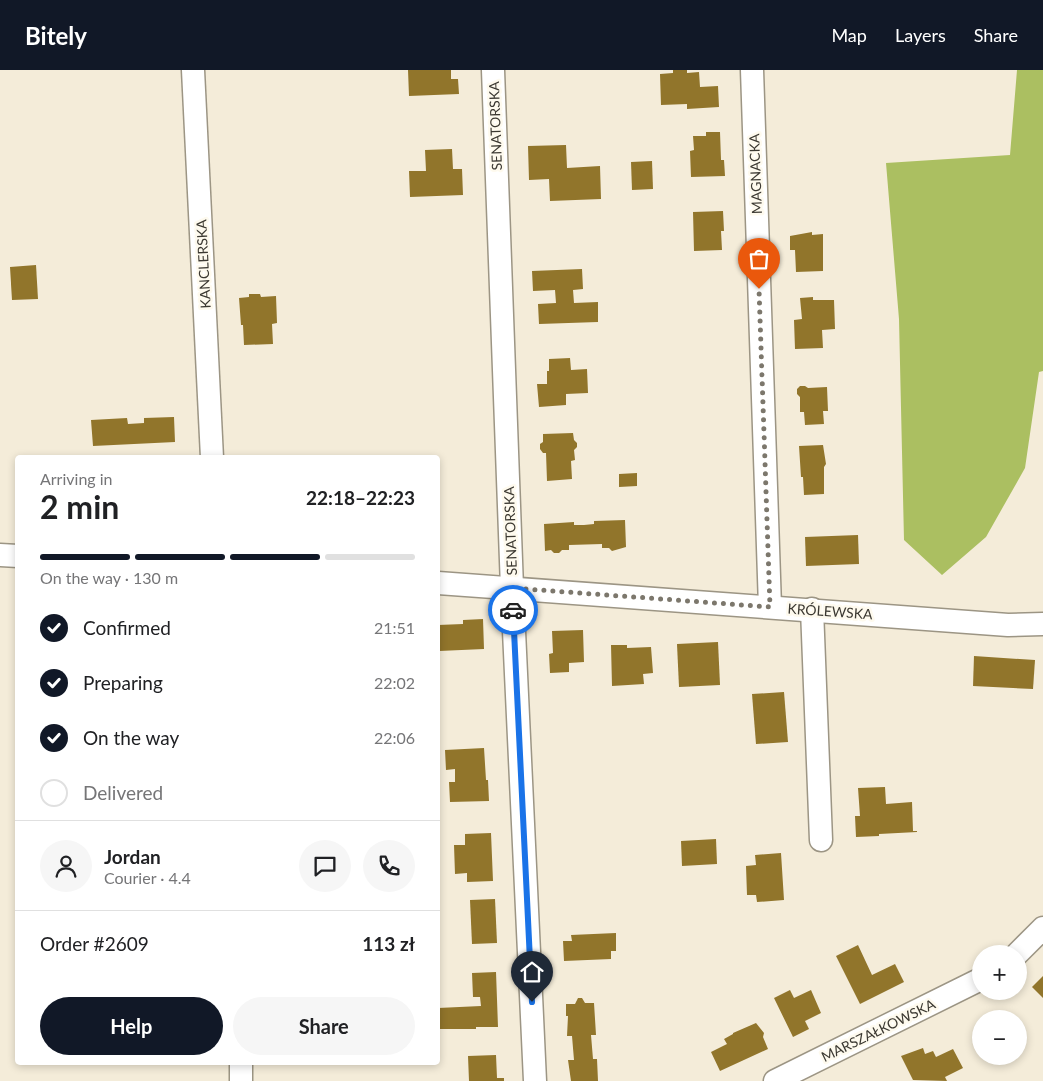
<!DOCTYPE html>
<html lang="en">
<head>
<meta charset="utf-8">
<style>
	:root { --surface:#fff; --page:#f6f6f6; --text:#202124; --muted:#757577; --line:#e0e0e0; --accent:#111827 }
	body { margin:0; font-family:Lato,sans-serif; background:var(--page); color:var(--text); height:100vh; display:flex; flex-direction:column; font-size:19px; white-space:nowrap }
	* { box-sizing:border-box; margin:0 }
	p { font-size:16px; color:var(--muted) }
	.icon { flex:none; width:28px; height:28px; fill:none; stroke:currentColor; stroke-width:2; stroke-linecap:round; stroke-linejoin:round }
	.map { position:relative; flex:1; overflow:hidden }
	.side { position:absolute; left:15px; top:385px; width:425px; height:610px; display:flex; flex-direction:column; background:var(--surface); border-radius:5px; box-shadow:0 2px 8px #0003 }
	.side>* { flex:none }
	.buttons { position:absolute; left:972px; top:875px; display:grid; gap:10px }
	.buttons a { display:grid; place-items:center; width:55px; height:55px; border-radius:50%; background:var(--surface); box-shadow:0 2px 8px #0003; font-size:25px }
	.pin { position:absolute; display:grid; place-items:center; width:42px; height:42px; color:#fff; margin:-51px -21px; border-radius:50% 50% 50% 0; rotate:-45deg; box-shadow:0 0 5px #0007 }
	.pin .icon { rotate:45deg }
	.courier { position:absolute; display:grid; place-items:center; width:50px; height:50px; margin:-25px; border:4px solid #1a73e8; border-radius:50%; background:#fff; color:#222; box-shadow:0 1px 6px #0007 }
	.summary em { font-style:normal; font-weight:700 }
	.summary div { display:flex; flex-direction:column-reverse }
	.summary { display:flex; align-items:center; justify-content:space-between; height:85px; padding:0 25px }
	h1 { font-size:32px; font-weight:700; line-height:38px }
	.bar { display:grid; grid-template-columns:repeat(4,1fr); gap:8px 5px; align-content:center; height:60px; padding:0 25px }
	.bar i { height:6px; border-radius:4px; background:var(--line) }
	.bar .current { background:var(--accent) }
	.bar p { grid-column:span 4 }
	.line { display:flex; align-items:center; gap:12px; padding:0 25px; border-top:1px solid var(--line) }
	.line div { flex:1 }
	.round { display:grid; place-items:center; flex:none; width:52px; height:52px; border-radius:26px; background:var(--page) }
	ol { padding:0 25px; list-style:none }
	li { display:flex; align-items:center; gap:15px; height:55px }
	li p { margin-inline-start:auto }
	li .icon { padding:5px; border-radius:50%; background:var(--accent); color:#fff; stroke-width:4 }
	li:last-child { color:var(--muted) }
	li i { width:28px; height:28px; border:2px solid var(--line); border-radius:50% }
	.action { display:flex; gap:10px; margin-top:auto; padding:10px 25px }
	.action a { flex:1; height:58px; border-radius:30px; background:var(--accent); color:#fff; font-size:20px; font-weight:700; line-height:58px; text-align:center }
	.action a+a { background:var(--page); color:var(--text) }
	header { display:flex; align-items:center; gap:30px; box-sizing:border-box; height:70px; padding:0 25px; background:var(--accent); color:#fff }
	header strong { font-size:24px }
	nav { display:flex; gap:28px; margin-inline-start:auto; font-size:18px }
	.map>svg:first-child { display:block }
</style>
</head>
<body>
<header>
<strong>Bitely</strong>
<nav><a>Map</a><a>Layers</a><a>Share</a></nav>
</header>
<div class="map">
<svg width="1043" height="1011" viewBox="0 0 1043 1011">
	<rect width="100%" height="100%" fill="#f4ecd9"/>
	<polygon fill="#abbf61" points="1017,0 1043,0 1043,301 1039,302 1025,398 986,467 942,505 904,470 899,249 886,93 1010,85"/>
	<g fill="#91752b">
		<polygon points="408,0 451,0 451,9 458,9 459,24 409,26"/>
		<polygon points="673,0 687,0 687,3 699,2 700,17 718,16 719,37 687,39 687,34 661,35 660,4 673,3"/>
		<polygon points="706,62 720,62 721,90 724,90 725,106 691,107 690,81 694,80 693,66 706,66"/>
		<polygon points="566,75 567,98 600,96 601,129 550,131 549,109 529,110 528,76"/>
		<polygon points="452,79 453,99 462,99 463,125 410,127 409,101 426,101 425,80"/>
		<polygon points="652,91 653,119 632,120 631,92"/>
		<polygon points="723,141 724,161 721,161 722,180 694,181 693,142"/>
		<polygon points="812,162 812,165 823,164 823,201 796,202 795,180 790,180 790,166"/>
		<polygon points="36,195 38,229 12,230 10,197"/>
		<polygon points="582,199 583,219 573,220 574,233 598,232 598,252 539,254 538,234 556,233 555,220 533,221 532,201"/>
		<polygon points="249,224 260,224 261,227 276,226 277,253 272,254 273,274 244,275 243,255 241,255 239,228 249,227"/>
		<polygon points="813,227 813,230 834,230 835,259 822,260 823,278 795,279 794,250 802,249 800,228"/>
		<polygon points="570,288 571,300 587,299 588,323 566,324 566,335 539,337 537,314 547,314 547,301 549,301 549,289"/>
		<polygon points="800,316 805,316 808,318 827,317 828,341 823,341 824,354 805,355 804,342 800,342 800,327 797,324 797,319"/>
		<polygon points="174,347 175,372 93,376 91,350 127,348 128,354 144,353 144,348"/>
		<polygon points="573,363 574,370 577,373 577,377 574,380 575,390 571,391 572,409 547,411 546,383 543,383 540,379 540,374 543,372 543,364"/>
		<polygon points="823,375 826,394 824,397 824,424 804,425 803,407 801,407 799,376"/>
		<polygon points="637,403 637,416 619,417 619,404"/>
		<polygon points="625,450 626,477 612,481 609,478 602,478 602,474 569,475 569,480 562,480 559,483 554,483 551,480 545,481 544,454 574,452 574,455 584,455 594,454 594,451"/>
		<polygon points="858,465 859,494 806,496 805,467"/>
		<polygon points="483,549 484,579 439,581 438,555 463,554 463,550"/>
		<polygon points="583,560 584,592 569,593 569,602 550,603 549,584 553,583 552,561"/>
		<polygon points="718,572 720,615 679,617 677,574"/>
		<polygon points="611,575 627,575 627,578 651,577 653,603 643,604 644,614 612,616"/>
		<polygon points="974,586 1035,590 1033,619 973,616"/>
		<polygon points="784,622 788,672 756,674 752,624"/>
		<polygon points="484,678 486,710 488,710 489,731 450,732 449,712 455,712 455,699 446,700 445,680"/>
		<polygon points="885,717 886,734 912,732 913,761 917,761 917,762 879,764 879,766 856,767 855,746 860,746 858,718"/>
		<polygon points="491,763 493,811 467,812 467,803 455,804 454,775 465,775 465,764"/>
		<polygon points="716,769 717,794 682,796 681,771"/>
		<polygon points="781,783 784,830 757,832 756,825 747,825 746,796 756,795 755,785"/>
		<polygon points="495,829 497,873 472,874 470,830"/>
		<polygon points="616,863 616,881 611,881 611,889 564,891 563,871 572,871 571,865"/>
		<polygon points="858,875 872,905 895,894 904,912 860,934 836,886"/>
		<polygon points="496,902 498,957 476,957 476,959 438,959 438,938 481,936 480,927 473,927 472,903"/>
		<polygon points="1043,906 1043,928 1032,917"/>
		<polygon points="790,920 794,928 811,920 821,943 805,951 809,959 793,967 774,928"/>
		<polygon points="578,928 582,928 585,933 594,933 596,965 591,965 593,989 597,989 598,1011 571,1011 568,990 574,990 572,966 567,966 568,946 566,946 566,934 575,934"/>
		<polygon points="756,953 764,963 763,967 768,979 720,1001 711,982 727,974 724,969 733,964 733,963"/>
		<polygon points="923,978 925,984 933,981 936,987 953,979 963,998 945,1007 947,1011 913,1010 901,986"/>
		<polygon points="496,985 497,1008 504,1008 504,1011 469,1011 468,986"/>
	</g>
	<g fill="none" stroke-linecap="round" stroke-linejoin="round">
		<defs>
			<g id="street">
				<polyline points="193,0 212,388"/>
				<polyline points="493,0 512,518 535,1011"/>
				<polyline points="752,0 770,537"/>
				<polyline points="0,485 18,486"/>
				<polyline points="438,513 1008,555 1043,554"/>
				<polyline points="812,539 821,770"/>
				<polyline points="1017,884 1043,858"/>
				<polyline points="241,992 241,1011"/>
				<polyline points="775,1011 981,909"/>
			</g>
		</defs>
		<use href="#street" stroke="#9c9584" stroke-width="25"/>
		<use href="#street" stroke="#fff" stroke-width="22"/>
	</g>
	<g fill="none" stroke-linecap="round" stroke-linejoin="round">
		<polyline stroke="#7c776c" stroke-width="5" stroke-dasharray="0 9" points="513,540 512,518 770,537 759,219"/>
		<polyline stroke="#1a73e8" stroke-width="6" points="513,540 532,932"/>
	</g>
	<g text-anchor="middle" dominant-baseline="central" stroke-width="5" stroke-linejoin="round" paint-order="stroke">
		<g font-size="14" fill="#3b3831" stroke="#fefaee">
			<text transform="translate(495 56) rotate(-92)">SENATORSKA</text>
			<text transform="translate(755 104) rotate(-92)">MAGNACKA</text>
			<text transform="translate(203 194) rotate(-93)">KANCLERSKA</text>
			<text transform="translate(510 461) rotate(-92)">SENATORSKA</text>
			<text transform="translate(830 541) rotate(4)">KRÓLEWSKA</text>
			<text transform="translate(878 960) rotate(-26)">MARSZAŁKOWSKA</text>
		</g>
	</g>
</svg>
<div class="buttons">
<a>+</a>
<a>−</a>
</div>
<div class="pin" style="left:759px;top:219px;background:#ea580c"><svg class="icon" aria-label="bag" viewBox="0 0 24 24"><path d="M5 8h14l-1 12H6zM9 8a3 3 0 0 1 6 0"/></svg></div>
<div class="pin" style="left:532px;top:932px;background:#1f2937"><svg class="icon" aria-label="home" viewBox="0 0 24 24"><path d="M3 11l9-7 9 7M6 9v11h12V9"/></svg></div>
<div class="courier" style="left:513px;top:540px"><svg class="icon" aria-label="car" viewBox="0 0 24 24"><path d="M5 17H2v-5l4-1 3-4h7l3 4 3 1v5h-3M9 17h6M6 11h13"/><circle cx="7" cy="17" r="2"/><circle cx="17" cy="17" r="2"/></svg></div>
<section class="side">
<div class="summary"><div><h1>2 min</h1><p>Arriving in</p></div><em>22:18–22:23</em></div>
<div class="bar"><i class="current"></i><i class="current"></i><i class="current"></i><i></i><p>On the way · 130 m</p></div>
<ol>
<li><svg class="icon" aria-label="check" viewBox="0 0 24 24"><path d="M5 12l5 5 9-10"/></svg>Confirmed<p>21:51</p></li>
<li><svg class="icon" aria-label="check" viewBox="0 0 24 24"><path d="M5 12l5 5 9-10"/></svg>Preparing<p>22:02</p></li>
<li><svg class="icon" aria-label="check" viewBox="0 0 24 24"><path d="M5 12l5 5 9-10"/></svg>On the way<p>22:06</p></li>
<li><i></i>Delivered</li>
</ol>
<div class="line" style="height:90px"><a class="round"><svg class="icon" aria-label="person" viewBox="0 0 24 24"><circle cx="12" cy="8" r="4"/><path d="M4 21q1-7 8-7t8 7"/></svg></a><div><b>Jordan</b><p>Courier · 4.4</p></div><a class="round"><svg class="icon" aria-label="chat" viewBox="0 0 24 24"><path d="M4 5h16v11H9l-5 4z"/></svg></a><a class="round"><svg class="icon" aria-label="phone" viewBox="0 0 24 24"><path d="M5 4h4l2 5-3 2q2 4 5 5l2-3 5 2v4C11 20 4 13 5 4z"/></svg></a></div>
<div class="line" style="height:65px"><div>Order #2609</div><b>113 zł</b></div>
<div class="action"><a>Help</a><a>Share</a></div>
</section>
</div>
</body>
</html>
